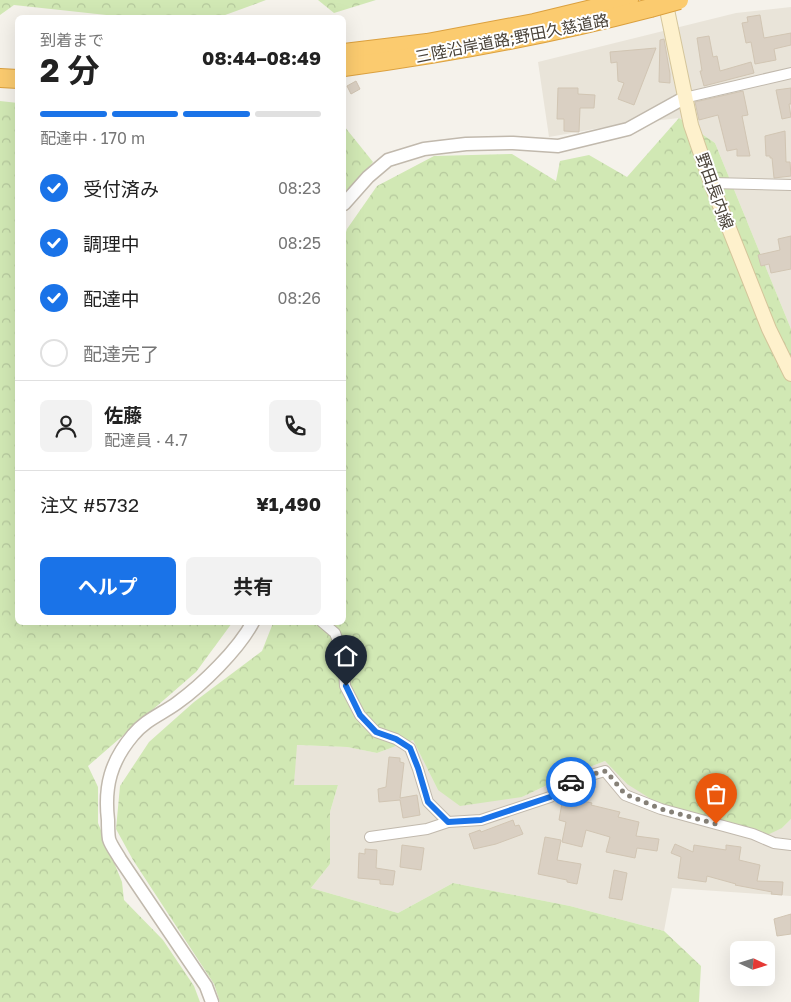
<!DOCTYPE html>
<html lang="ja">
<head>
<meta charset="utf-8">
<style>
	:root { --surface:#fff; --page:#f2f2f2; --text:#222; --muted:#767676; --line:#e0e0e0; --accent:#1a73e8 }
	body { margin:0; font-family:"Golos Text","Noto Sans JP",sans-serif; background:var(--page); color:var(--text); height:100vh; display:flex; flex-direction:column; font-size:19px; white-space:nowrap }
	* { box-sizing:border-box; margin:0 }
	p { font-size:16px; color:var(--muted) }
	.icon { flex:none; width:28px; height:28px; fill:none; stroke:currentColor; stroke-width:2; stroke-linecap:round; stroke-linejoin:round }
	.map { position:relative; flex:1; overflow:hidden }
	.side { position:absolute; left:15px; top:15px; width:331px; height:610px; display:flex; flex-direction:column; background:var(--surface); border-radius:8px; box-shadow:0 5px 20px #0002 }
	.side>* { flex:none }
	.needle { width:32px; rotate:94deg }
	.tools { position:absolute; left:730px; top:941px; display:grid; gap:10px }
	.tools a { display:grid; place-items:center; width:45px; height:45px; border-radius:8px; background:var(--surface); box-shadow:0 5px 20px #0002; font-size:25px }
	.pin { position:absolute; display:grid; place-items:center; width:42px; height:42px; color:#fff; margin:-51px -21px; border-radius:50% 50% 50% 0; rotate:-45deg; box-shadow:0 0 5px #0007 }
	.pin .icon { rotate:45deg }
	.courier { position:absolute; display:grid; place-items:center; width:50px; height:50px; margin:-25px; border:4px solid #1a73e8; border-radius:50%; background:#fff; color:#222; box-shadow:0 1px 6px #0007 }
	.headline em { font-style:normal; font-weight:700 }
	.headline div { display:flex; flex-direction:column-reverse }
	.headline { display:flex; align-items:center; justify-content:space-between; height:85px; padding:0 25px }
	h1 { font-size:32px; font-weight:700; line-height:38px }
	.bar { display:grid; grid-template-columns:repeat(4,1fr); gap:8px 5px; align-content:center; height:60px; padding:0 25px }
	.bar i { height:6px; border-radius:4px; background:var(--line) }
	.bar .active { background:var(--accent) }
	.bar p { grid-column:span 4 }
	.line { display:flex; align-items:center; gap:12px; padding:0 25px; border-top:1px solid var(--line) }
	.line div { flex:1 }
	.round { display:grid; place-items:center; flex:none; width:52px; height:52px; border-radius:8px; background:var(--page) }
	ol { padding:0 25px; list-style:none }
	li { display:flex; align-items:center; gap:15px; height:55px }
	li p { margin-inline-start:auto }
	li .icon { padding:5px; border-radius:50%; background:var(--accent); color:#fff; stroke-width:4 }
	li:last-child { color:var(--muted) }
	li i { width:28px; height:28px; border:2px solid var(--line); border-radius:50% }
	.primary-button { display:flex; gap:10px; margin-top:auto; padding:10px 25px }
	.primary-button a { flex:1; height:58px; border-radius:8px; background:var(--accent); color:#fff; font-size:20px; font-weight:700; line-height:58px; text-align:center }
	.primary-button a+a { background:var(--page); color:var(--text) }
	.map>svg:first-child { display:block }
</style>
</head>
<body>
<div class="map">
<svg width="791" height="1002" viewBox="0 0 791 1002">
	<defs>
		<pattern id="forest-crowns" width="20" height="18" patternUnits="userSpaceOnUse" patternTransform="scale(1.25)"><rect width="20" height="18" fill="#d1e8b4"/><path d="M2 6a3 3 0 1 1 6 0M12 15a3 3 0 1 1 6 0" fill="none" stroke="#b5c89c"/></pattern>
	</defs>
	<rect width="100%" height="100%" fill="#f5f2eb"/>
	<g fill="#e9e4d9">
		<polygon points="791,7 791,329 715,143 679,118 617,125 549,137 538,62 736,13"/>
		<polygon points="413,740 438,790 522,797 562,778 605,761 627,784 782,828 791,819 791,896 672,888 664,931 570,906 453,883 398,913 311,888 330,864 330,812 338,785 294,785 296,745 347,747 377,753"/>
	</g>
	<g fill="url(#forest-crowns)">
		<polygon points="0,0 266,0 217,18 134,18 14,5 0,15"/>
		<polygon points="318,0 376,0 334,13"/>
		<polygon points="0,101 18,103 18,622 232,623 196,672 88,766 98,787 98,823 122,882 124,900 163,940 194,986 200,1002 0,1002"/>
		<polygon points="679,118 715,143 791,329 791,819 782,828 759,839 686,821 627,784 605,761 562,778 522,797 460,806 438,790 413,740 377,753 347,747 297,745 294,785 338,785 330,812 330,864 311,888 398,913 453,883 570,906 664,931 701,966 699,1002 220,1002 214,984 133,860 116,829 120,786 149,742 194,702 262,651 273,623 344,622 344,238 347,229 377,186 434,156 512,154 556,181 560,161 589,155 627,177"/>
		<polygon points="344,126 373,162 344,197"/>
	</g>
	<g fill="#dad0c3" stroke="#d1c5b3">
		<polygon points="760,15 764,38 791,33 791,45 774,49 776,60 755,64 751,42 746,43 742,23 748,22 747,17"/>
		<polygon points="709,36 713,57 717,56 720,71 751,62 754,73 704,86 700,71 702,71 697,38"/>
		<polygon points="664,39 670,74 670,83 659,82 660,40"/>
		<polygon points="656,48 634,105 618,99 624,83 618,81 617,62 611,63 610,52"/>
		<polygon points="356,81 360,89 351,94 347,86"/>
		<polygon points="558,88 578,88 578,94 595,95 594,108 580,108 579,132 564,131 564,119 557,119"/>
		<polygon points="791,88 791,104 789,104 791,117 782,119 776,90"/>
		<polygon points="743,91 748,115 742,116 750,156 737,156 737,149 727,151 718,115 699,120 695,102"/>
		<polygon points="785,131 786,162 790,162 791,176 774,178 772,158 770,158 770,156 766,156 765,136"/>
		<polygon points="791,236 791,269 771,273 769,264 761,266 758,255 780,250 778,239"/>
		<polygon points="389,757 400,758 400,762 404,763 400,798 417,795 420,815 403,818 400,800 379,802 378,789 386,787"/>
		<polygon points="563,797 592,803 591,805 620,812 618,817 639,822 636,836 659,839 657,851 637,848 635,858 606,852 610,837 586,830 582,847 562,842 566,822 559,820"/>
		<polygon points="513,820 515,826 519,825 523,834 496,844 474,849 469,834 480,830 481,832"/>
		<polygon points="545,837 561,840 557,860 581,864 577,884 567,882 567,880 538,874"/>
		<polygon points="675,844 693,852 694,845 726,850 726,845 741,847 739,860 760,865 757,881 783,882 782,895 771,894 772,892 735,885 736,884 707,876 706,882 678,878 681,857 671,853"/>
		<polygon points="402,845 424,848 421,870 400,867"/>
		<polygon points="365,849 377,850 376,868 395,871 393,885 380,884 380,880 358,878 359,853 365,854"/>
		<polygon points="614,870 627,873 622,900 609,898"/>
		<polygon points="791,914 791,934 777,936 774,919"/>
	</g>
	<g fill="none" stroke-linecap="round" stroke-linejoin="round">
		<defs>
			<g id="minor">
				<polyline points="684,98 791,73"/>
				<polyline points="711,183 791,185"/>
				<polyline points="322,622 335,633 343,655 345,686 360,715 376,732 396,739 410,748 418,769 428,802 448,822"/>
				<polyline points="370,837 427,829 448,822 481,820 550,797 577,779 605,771 625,795 661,809 753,834 774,843 791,845"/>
			</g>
			<g id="tertiary">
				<polyline points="344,204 368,177 388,160 424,149 466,144 513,143 558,146 628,129 684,98"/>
				<path d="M 212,1002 L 206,986 L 120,859 C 117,853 111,846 109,839 C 108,833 108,826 108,820 C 104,786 111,761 133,735 C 145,720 162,714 177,703 C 202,685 238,650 253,622"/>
			</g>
			<polyline id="secondary" points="665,0 691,125 711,183 769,329 791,374"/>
			<g id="motorway">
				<polyline points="344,53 427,43 534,23 629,0"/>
				<path d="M 344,67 C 449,53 547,35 650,8"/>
				<polyline points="0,78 18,79"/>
			</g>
		</defs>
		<use href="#minor" stroke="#c1b9ad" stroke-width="12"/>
		<use href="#tertiary" stroke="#c1b9ad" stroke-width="15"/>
		<use href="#secondary" stroke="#d4c59b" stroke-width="16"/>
		<use href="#motorway" stroke="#dba03e" stroke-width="20"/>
		<use href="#minor" stroke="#fff" stroke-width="10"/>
		<use href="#tertiary" stroke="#fff" stroke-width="12"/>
		<use href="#secondary" stroke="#fef1cc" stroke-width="14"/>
		<use href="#motorway" stroke="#fbcb6f" stroke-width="18"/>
		<defs>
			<polyline id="motorway-bridge" points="650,8 679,0"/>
		</defs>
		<use href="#motorway-bridge" stroke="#dba03e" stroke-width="20" stroke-linecap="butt"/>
		<use href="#motorway-bridge" stroke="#fbcb6f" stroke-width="18"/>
	</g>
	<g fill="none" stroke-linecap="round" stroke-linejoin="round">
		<polyline stroke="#858077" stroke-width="5" stroke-dasharray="0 9" points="571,782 576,778 606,771 625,794 661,809 716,824"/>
		<polyline stroke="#1a73e8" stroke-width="6" points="346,686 360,715 376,732 396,739 410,748 418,768 428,802 448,822 481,820 550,797 571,782"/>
	</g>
	<g text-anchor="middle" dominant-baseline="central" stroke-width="4" stroke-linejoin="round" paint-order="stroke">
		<g font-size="16" fill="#494238" stroke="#fff">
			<text transform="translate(512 38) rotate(-11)">三陸沿岸道路;野田久慈道路</text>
			<text transform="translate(715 191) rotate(70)">野田長内線</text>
		</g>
	</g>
</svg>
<div class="tools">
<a><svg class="needle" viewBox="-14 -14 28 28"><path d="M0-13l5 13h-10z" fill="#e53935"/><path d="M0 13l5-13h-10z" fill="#767676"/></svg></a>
</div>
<div class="pin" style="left:716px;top:824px;background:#ea580c"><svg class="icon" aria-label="bag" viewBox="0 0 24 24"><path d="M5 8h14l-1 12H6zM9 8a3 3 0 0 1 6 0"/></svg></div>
<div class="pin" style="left:346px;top:686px;background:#1f2937"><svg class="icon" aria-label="home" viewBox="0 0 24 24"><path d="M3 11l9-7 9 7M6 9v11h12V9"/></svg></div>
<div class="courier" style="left:571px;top:782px"><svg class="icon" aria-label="car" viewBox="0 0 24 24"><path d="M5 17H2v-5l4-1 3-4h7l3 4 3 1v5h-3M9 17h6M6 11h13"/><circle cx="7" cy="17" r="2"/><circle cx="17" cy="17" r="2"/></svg></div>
<section class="side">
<div class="headline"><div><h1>2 分</h1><p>到着まで</p></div><em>08:44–08:49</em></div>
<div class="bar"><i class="active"></i><i class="active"></i><i class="active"></i><i></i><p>配達中 · 170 m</p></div>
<ol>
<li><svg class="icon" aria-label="check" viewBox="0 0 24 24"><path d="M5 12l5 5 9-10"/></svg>受付済み<p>08:23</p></li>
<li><svg class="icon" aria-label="check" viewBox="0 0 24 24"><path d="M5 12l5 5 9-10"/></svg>調理中<p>08:25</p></li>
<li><svg class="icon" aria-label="check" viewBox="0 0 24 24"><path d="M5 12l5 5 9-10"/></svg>配達中<p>08:26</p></li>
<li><i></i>配達完了</li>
</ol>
<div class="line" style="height:90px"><a class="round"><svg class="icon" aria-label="person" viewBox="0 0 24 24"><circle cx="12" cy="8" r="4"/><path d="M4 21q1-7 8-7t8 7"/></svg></a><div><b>佐藤</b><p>配達員 · 4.7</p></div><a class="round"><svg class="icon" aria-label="phone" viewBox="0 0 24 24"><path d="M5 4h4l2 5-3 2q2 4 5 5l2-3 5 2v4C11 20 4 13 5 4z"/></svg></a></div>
<div class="line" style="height:65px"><div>注文 #5732</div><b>¥1,490</b></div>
<div class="primary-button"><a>ヘルプ</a><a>共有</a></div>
</section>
</div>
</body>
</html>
